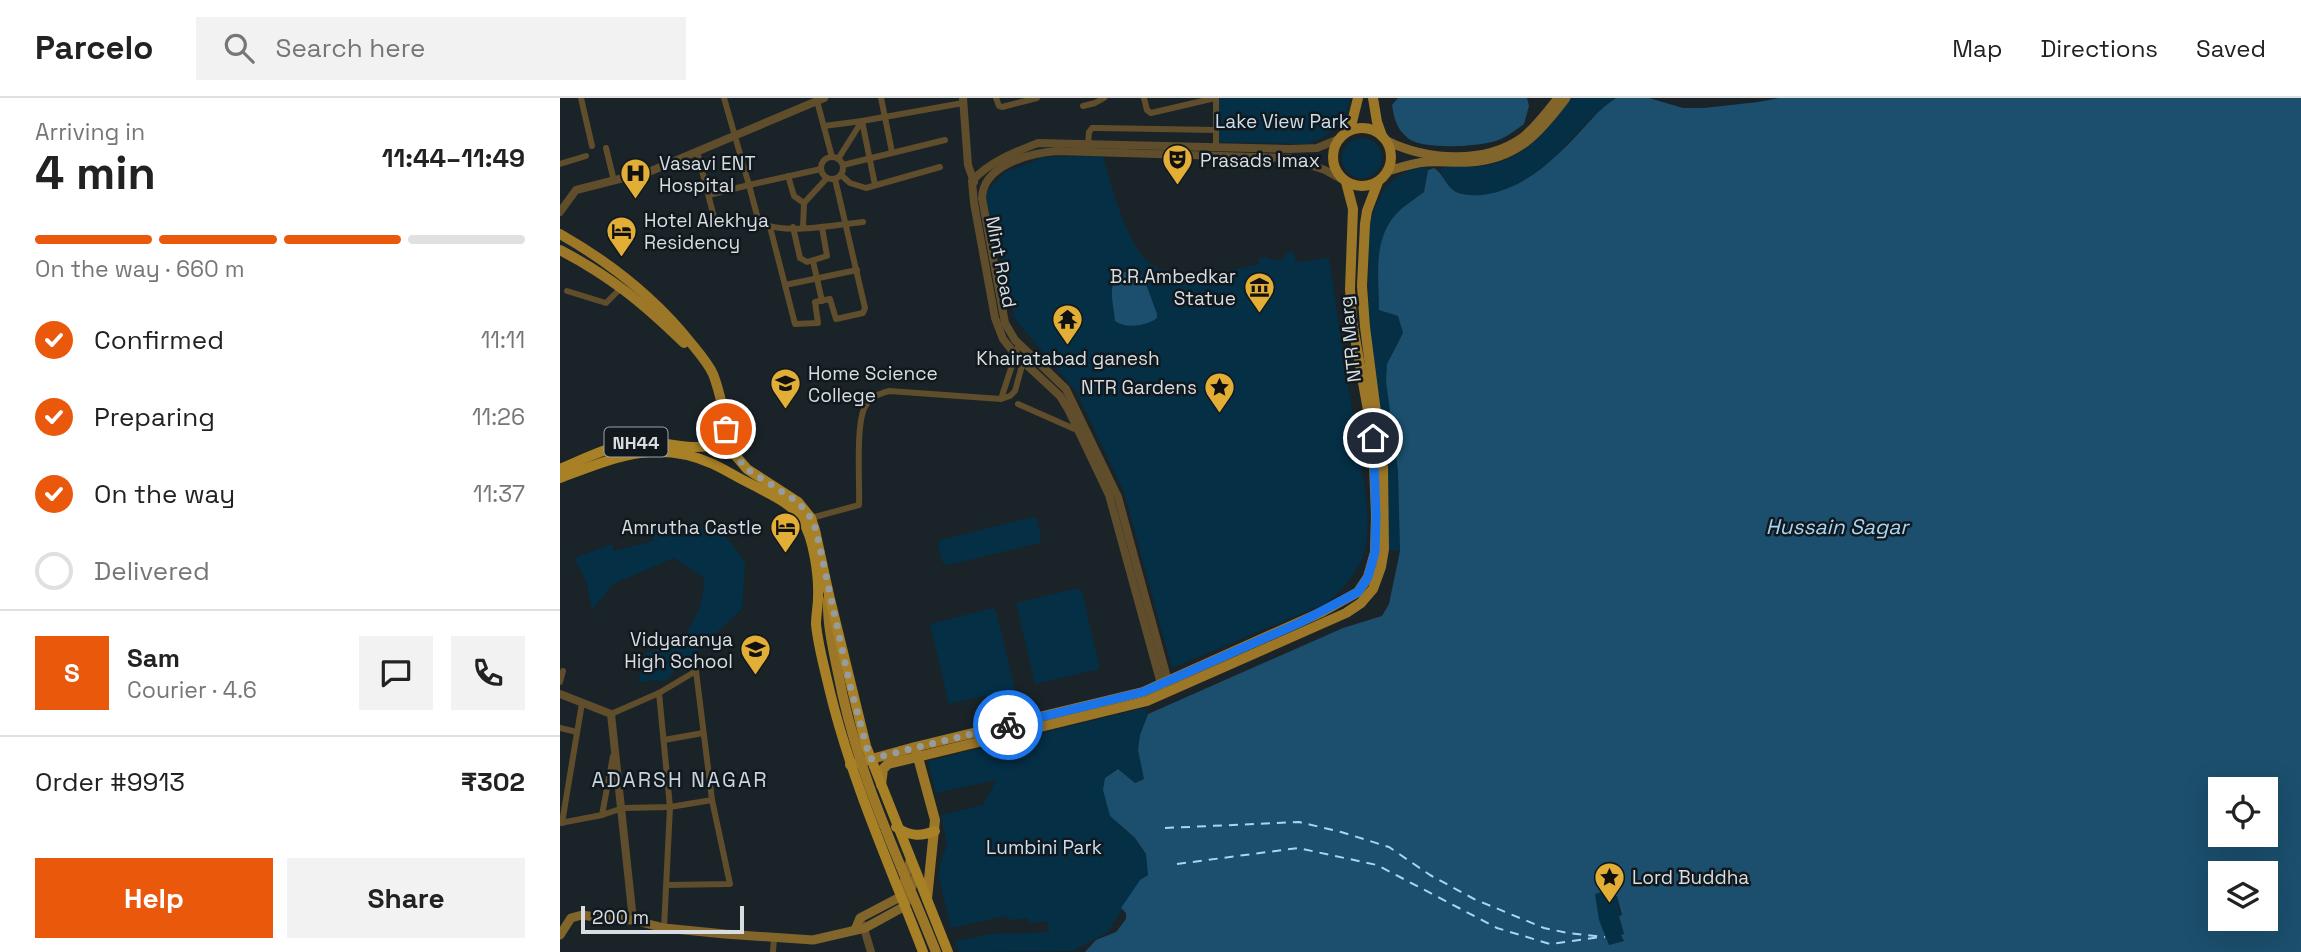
<!DOCTYPE html>
<html lang="en">
<head>
<meta charset="utf-8">
<style>
	:root { --surface:#fff; --page:#f2f2f2; --text:#222; --muted:#767676; --line:#e0e0e0; --accent:#ea580c }
	body { margin:0; font-family:"Space Grotesk",sans-serif; background:var(--page); color:var(--text); height:100vh; display:flex; flex-direction:column; font-size:26px; white-space:nowrap }
	* { box-sizing:border-box; margin:0 }
	p { font-size:23px; color:var(--muted) }
	.icon { flex:none; width:38px; height:38px; fill:none; stroke:currentColor; stroke-width:2; stroke-linecap:round; stroke-linejoin:round }
	.map { position:relative; flex:1; overflow:hidden }
	.side { display:flex; flex-direction:column; background:var(--surface); width:560px }
	.side>* { flex:none }
	.controls { position:absolute; left:1648px; top:679px; display:grid; gap:14px }
	.controls a { display:grid; place-items:center; width:70px; height:70px; border-radius:0px; background:var(--surface); box-shadow:0 7px 28px #0002; font-size:35px }
	.scale { position:absolute; left:21px; bottom:18px; width:163px; box-sizing:border-box; padding-left:7px; border:4px solid #d7dde0; border-top:0; font-size:19px; line-height:24px; white-space:nowrap; color:#d7dde0; -webkit-text-stroke:5px #11191f; paint-order:stroke }
	.pin { position:absolute; display:grid; place-items:center; width:60px; height:60px; color:#fff; margin:-30px; border:4px solid #fff; border-radius:50%; box-shadow:0 2px 7px #0007 }
	.courier { position:absolute; display:grid; place-items:center; width:70px; height:70px; margin:-35px; border:5px solid #1a73e8; border-radius:50%; background:#fff; color:#222; box-shadow:0 2px 9px #0007 }
	.overview em { font-style:normal; font-weight:600 }
	.overview div { display:flex; flex-direction:column-reverse }
	.overview { display:flex; align-items:center; justify-content:space-between; height:119px; padding:0 35px }
	h1 { font-size:46px; font-weight:600; line-height:52px }
	.bar { display:grid; grid-template-columns:repeat(4,1fr); gap:10px 7px; align-content:center; height:84px; padding:0 35px }
	.bar i { height:9px; border-radius:5px; background:var(--line) }
	.bar .active { background:var(--accent) }
	.bar p { grid-column:span 4 }
	.line { display:flex; align-items:center; gap:18px; padding:0 35px; border-top:2px solid var(--line) }
	.line div { flex:1 }
	.round { display:grid; place-items:center; flex:none; width:74px; height:74px; border-radius:0px; background:var(--page) }
	ol { padding:0 35px; list-style:none }
	li { display:flex; align-items:center; gap:21px; height:77px }
	li p { margin-inline-start:auto }
	li .icon { padding:7px; border-radius:50%; background:var(--accent); color:#fff; stroke-width:4 }
	li:last-child { color:var(--muted) }
	li i { width:38px; height:38px; border:4px solid var(--line); border-radius:50% }
	.primary-button { display:flex; gap:14px; margin-top:auto; padding:14px 35px }
	.primary-button a { flex:1; height:80px; border-radius:0px; background:var(--accent); color:#fff; font-size:28px; font-weight:600; line-height:80px; text-align:center }
	.primary-button a+a { background:var(--page); color:var(--text) }
	header { display:flex; align-items:center; gap:42px; box-sizing:border-box; height:98px; padding:0 35px; background:var(--surface); border-bottom:2px solid var(--line) }
	header strong { font-size:33px }
	nav { display:flex; gap:38px; margin-inline-start:auto; font-size:24px }
	.search { width:490px; height:63px; background:var(--page); display:flex; align-items:center; gap:18px; box-sizing:border-box; padding:0 24px; border-radius:0px; color:var(--muted); font-size:26px }
	main { display:flex; flex:1; min-height:0 }
	.map>svg:first-child { display:block }
</style>
</head>
<body>
<header>
<strong>Parcelo</strong>
<div class="search"><svg class="icon" aria-label="search" viewBox="0 0 24 24"><circle cx="10" cy="10" r="6"/><path d="M15 15l6 6"/></svg>Search here</div>
<nav><a>Map</a><a>Directions</a><a>Saved</a></nav>
</header>
<main>
<section class="side">
<div class="overview"><div><h1>4 min</h1><p>Arriving in</p></div><em>11:44–11:49</em></div>
<div class="bar"><i class="active"></i><i class="active"></i><i class="active"></i><i></i><p>On the way · 660 m</p></div>
<ol>
<li><svg class="icon" aria-label="check" viewBox="0 0 24 24"><path d="M5 12l5 5 9-10"/></svg>Confirmed<p>11:11</p></li>
<li><svg class="icon" aria-label="check" viewBox="0 0 24 24"><path d="M5 12l5 5 9-10"/></svg>Preparing<p>11:26</p></li>
<li><svg class="icon" aria-label="check" viewBox="0 0 24 24"><path d="M5 12l5 5 9-10"/></svg>On the way<p>11:37</p></li>
<li><i></i>Delivered</li>
</ol>
<div class="line" style="height:126px"><b class="round" style="background:var(--accent);color:#fff">S</b><div><b>Sam</b><p>Courier · 4.6</p></div><a class="round"><svg class="icon" aria-label="chat" viewBox="0 0 24 24"><path d="M4 5h16v11H9l-5 4z"/></svg></a><a class="round"><svg class="icon" aria-label="phone" viewBox="0 0 24 24"><path d="M5 4h4l2 5-3 2q2 4 5 5l2-3 5 2v4C11 20 4 13 5 4z"/></svg></a></div>
<div class="line" style="height:91px"><div>Order #9913</div><b>₹302</b></div>
<div class="primary-button"><a>Help</a><a>Share</a></div>
</section>
<div class="map">
<svg width="1741" height="854" viewBox="0 0 1741 854">
	<rect width="100%" height="100%" fill="#1a2328"/>
	<g fill="#052f45">
		<path d="M 656,0 L 790,0 C 788,23 768,40 747,46 L 653,44 Z"/>
		<path d="M 1012,0 L 1056,0 C 1026,19 1006,52 978,74 C 959,90 921,104 897,94 C 889,91 884,80 880,73 L 883,69 C 896,69 910,69 922,68 C 966,62 986,32 1012,0 Z"/>
		<circle cx="802" cy="60" r="20"/>
		<path d="M 543,58 C 550,84 569,156 594,168 C 624,183 668,173 699,166 L 699,160 L 707,159 L 710,162 L 723,161 L 726,155 L 734,154 L 736,164 L 769,160 C 778,221 787,281 797,342 C 801,373 810,407 807,439 C 804,467 788,488 766,505 L 612,570 L 564,394 L 516,293 L 455,221 L 425,96 L 445,74 L 485,59 Z"/>
		<path d="M 865,69 L 868,72 L 864,94 L 839,113 L 828,215 L 838,218 L 843,235 L 827,266 L 838,373 L 840,453 L 828,452 L 828,366 L 808,226 L 809,135 C 814,101 828,74 865,69 Z"/>
		<polygon points="473,419 477,421 481,439 480,445 388,467 382,464 378,447 380,442"/>
		<path d="M 129,426 L 161,432 L 185,464 L 182,511 L 104,583 L 91,582 L 78,585 L 85,555 L 120,545 C 134,522 144,509 144,480 L 114,460 L 53,486 L 32,512 L 27,485 L 14,460 L 52,446 L 54,453 L 93,443 L 93,430 Z"/>
		<polygon points="518,490 522,493 540,571 475,586 456,505"/>
		<polygon points="432,510 436,513 455,591 389,606 370,526"/>
		<polygon points="584,610 588,616 585,622 580,660 584,681 575,685 558,671 549,675 559,728 575,740 586,756 588,777 580,782 548,834 513,853 399,854 395,843 431,836 489,834 487,823 470,825 467,820 448,822 446,818 391,830 379,780 380,766 387,746 381,717 423,707 436,682 376,695 368,663"/>
		<polygon points="1052,791 1057,797 1064,843 1048,847 1039,823 1035,795"/>
	</g>
	<g fill="#1b4f6d" fill-rule="evenodd">
		<path d="M 838,0 L 967,0 L 969,8 L 964,26 C 957,31 949,37 941,41 C 924,49 864,52 849,41 C 837,32 834,21 832,7 Z"/>
		<path d="M 1056,0 L 1089,0 L 1123,10 L 1144,10 L 1198,4 L 1219,0 L 1741,0 L 1741,854 L 525,854 L 536,842 L 556,834 L 566,821 L 566,815 L 561,810 L 580,782 L 588,777 L 586,756 L 575,740 L 550,718 L 543,692 L 545,680 L 558,671 L 575,685 L 584,681 L 578,652 L 580,637 L 588,616 L 783,530 L 822,518 L 829,506 L 840,453 L 838,373 L 826,283 L 827,266 L 843,235 L 838,218 L 819,212 C 819,178 812,142 837,115 C 845,107 855,101 864,94 L 868,72 L 874,70 C 884,76 886,89 896,94 C 905,98 919,98 928,96 C 970,88 1000,56 1028,25 C 1037,15 1044,8 1056,0 ZM 1661,691 L 1706,691 L 1706,737 L 1661,737 ZM 1661,775 L 1706,775 L 1706,821 L 1661,821 ZM 1051,791 L 1053,798 L 1057,798 L 1062,817 L 1059,818 L 1064,836 L 1061,837 L 1064,843 L 1049,847 L 1039,822 L 1035,796 Z"/>
		<path d="M 561,174 L 572,174 L 586,186 L 597,216 L 597,220 C 587,228 565,231 555,223 C 554,206 546,186 561,174 Z"/>
	</g>
	<g fill="none" stroke-linecap="round" stroke-linejoin="round">
		<g stroke="#a9d5f2" stroke-width="2" stroke-dasharray="9 7" stroke-linecap="butt">
			<polyline points="605,730 739,724 781,734 829,749 870,777 914,801 984,830 1008,835 1045,839"/>
			<polyline points="617,766 738,750 817,767 937,830 990,846 1041,839"/>
		</g>
		<g stroke="#5f4d2b" stroke-width="6">
			<polyline points="21,0 32,48"/>
			<polyline points="164,0 189,87 261,71"/>
			<polyline points="321,0 332,54"/>
			<polyline points="436,0 439,8 442,9 477,0"/>
			<polyline points="584,0 587,12 591,15 655,0"/>
			<polyline points="656,0 656,49"/>
			<polyline points="257,3 272,59"/>
			<polyline points="523,8 535,5 544,0"/>
			<polyline points="264,28 302,23 315,87"/>
			<polyline points="528,46 529,34 532,30 537,30 656,32"/>
			<polyline points="46,50 54,83"/>
			<polyline points="137,53 156,127 171,124"/>
			<circle cx="272" cy="70" r="11"/>
			<polyline points="278,61 302,23 403,5"/>
			<polyline points="0,66 26,58"/>
			<polyline points="283,67 385,42"/>
			<polyline points="281,77 290,85 306,90 380,69"/>
			<polyline points="228,78 234,98 244,105"/>
			<path d="M 149,97 L 189,87 L 199,125 C 228,137 272,127 303,124"/>
			<polyline points="210,129 235,226 258,225 255,204 270,201 276,221 303,215 305,210 275,81"/>
			<polyline points="233,129 240,160 247,164 267,158 262,129"/>
			<polyline points="243,129 244,105 267,80"/>
			<polyline points="253,163 262,203"/>
			<polyline points="225,187 297,172"/>
			<polyline points="7,193 46,205 61,190"/>
			<polyline points="441,301 459,246"/>
			<polyline points="458,306 519,333"/>
			<path d="M 251,420 L 299,407 C 300,385 295,323 306,307 C 312,298 319,296 329,293 L 441,301 L 450,298 L 455,293 L 466,253"/>
			<polyline points="0,584 3,573"/>
			<polyline points="99,595 110,709 104,830"/>
			<polyline points="51,616 99,595 136,573 152,702 170,786 107,787"/>
			<polyline points="0,630 17,634"/>
			<polyline points="104,642 143,635"/>
			<polyline points="42,717 53,658"/>
			<polyline points="0,725 42,717 63,710 110,709 152,702"/>
			<polyline points="2,725 22,605"/>
			<polyline points="213,854 214,840"/>
		</g>
		<g stroke="#5f4d2b" stroke-width="8">
			<polyline points="403,0 408,67 414,84"/>
			<polyline points="0,114 16,92 91,73 264,0"/>
			<path d="M 608,583 L 558,399 L 506,291 L 455,242 L 445,225 L 422,100 C 423,67 470,55 497,53 L 729,60 L 765,72 L 783,82"/>
			<path d="M 601,586 L 549,397 L 509,313 L 500,298 L 455,256 L 443,241 L 435,220 L 414,105 L 412,83 C 429,64 455,54 478,45 L 730,51 L 757,50 L 779,41"/>
			<polyline points="0,596 51,616 73,822"/>
			<polyline points="303,827 311,854"/>
		</g>
		<g stroke="#81652b" stroke-width="9">
			<path d="M 827,43 C 866,62 924,67 962,40 C 976,29 987,14 998,0"/>
			<path d="M 828,73 C 841,69 853,65 866,64 C 880,63 895,65 910,64 C 957,61 979,36 1006,0"/>
			<polyline points="295,832 300,820 340,799 350,763"/>
			<polyline points="0,837 11,820 22,817 48,821 73,822 104,830 165,836 253,842 305,830 345,808 356,777"/>
		</g>
		<g stroke="#9c7728" stroke-width="10">
			<polyline points="813,0 817,24 822,38"/>
			<circle cx="802" cy="59" r="29"/>
			<polyline points="790,32 798,0"/>
			<path d="M 0,136 C 51,165 95,200 131,245 C 139,255 148,265 153,276 C 162,299 166,326 169,350"/>
			<path d="M 0,152 C 50,178 83,205 124,245"/>
			<polyline points="156,350 156,311"/>
			<path d="M 268,501 C 267,525 273,551 278,575 C 297,676 338,759 376,854"/>
			<polyline points="356,652 375,722 367,801"/>
			<polyline points="290,667 355,649 583,594 762,514 798,494 808,479 815,454 816,417 813,340 792,223 790,191 793,111 786,84"/>
			<polyline points="321,687 323,671 328,666 587,603 786,515 801,505 813,491 821,469 824,451 823,369 805,229 802,188 805,126 807,113 818,84"/>
		</g>
		<g stroke="#a88026" stroke-width="10">
			<polyline points="170,351 187,371 238,404 251,420 255,432 269,497 306,648 388,854"/>
			<path d="M 0,371 C 26,360 55,345 83,344 C 100,343 116,349 132,349 C 143,349 161,347 170,351"/>
			<path d="M 0,380 C 54,360 96,340 153,366 C 166,372 178,380 191,386 C 209,396 231,404 242,422 C 254,440 259,479 258,500 C 258,508 256,517 256,526 C 258,548 265,572 270,594 C 292,684 330,768 363,854"/>
			<path d="M 336,729 C 349,738 360,739 375,733"/>
		</g>
	</g>
	<g fill="none" stroke-linecap="round" stroke-linejoin="round">
		<polyline stroke="#959ca0" stroke-width="7" stroke-dasharray="0 12.6" points="166,331 169,350 187,371 238,404 251,420 256,432 290,587 310,661 448,627"/>
		<polyline stroke="#1a73e8" stroke-width="9" points="448,627 583,594 739,525 798,494 808,479 815,454 816,417 813,340"/>
	</g>
	<defs>
		<symbol id="theatre-pin" viewBox="-11 -11 22 30"><path d="M0 17L-7.5 6A9.5 9.5 0 1 1 7.5 6Z" fill="#e3ae35" stroke="#11191f"/><path d="M-5-5.5Q0-4 5-5.5V0Q5 5 0 6Q-5 5-5 0ZM-3.3-2.5H-1v1.5H-3.3ZM1-2.5H3.3v1.5H1ZM-2.8 1Q0 5.5 2.8 1Z" fill="#111"/></symbol>
		<symbol id="hospital-pin" viewBox="-11 -11 22 30"><path d="M0 17L-7.5 6A9.5 9.5 0 1 1 7.5 6Z" fill="#e3ae35" stroke="#11191f"/><path d="M-5-5h3v3.5h4V-5h3V5h-3V1.5h-4V5h-3Z" fill="#111"/></symbol>
		<symbol id="hotel-pin" viewBox="-11 -11 22 30"><path d="M0 17L-7.5 6A9.5 9.5 0 1 1 7.5 6Z" fill="#e3ae35" stroke="#11191f"/><path d="M-6-4.5h1.5V1H6V5H4.5V3h-9V5H-6ZM-4 0a1.8 1.8 0 1 1 3.6 0ZM.5 0V-2.5h3Q6-2.5 6 0Z" fill="#111"/></symbol>
		<symbol id="museum-pin" viewBox="-11 -11 22 30"><path d="M0 17L-7.5 6A9.5 9.5 0 1 1 7.5 6Z" fill="#e3ae35" stroke="#11191f"/><path d="M0-6L6-3V-2H-6V-3ZM-5-1h2V3h-2ZM-1-1h2V3h-2ZM3-1h2V3H3ZM-6 4H6V6H-6Z" fill="#111"/></symbol>
		<symbol id="temple-pin" viewBox="-11 -11 22 30"><path d="M0 17L-7.5 6A9.5 9.5 0 1 1 7.5 6Z" fill="#e3ae35" stroke="#11191f"/><path d="M0-6L5-2H3V0L6.5 2.5H4V6H1.5V3h-3V6H-4V2.5H-6.5L-3 0V-2H-5Z" fill="#111"/></symbol>
		<symbol id="university-pin" viewBox="-11 -11 22 30"><path d="M0 17L-7.5 6A9.5 9.5 0 1 1 7.5 6Z" fill="#e3ae35" stroke="#11191f"/><path d="M0-5L7-2L0 1L-7-2ZM-4 1L0 2.5L4 1V4Q0 6-4 4Z" fill="#111"/></symbol>
		<symbol id="sight-pin" viewBox="-11 -11 22 30"><path d="M0 17L-7.5 6A9.5 9.5 0 1 1 7.5 6Z" fill="#e3ae35" stroke="#11191f"/><path d="M0-6L1.8-2.2L6-1.7L2.9 1.2L3.7 5.4L0 3.3L-3.7 5.4L-2.9 1.2L-6-1.7L-1.8-2.2Z" fill="#111"/></symbol>
		<symbol id="school-pin" viewBox="-11 -11 22 30"><path d="M0 17L-7.5 6A9.5 9.5 0 1 1 7.5 6Z" fill="#e3ae35" stroke="#11191f"/><path d="M0-5L7-2L0 1L-7-2ZM-4 1L0 2.5L4 1V4Q0 6-4 4Z" fill="#111"/></symbol>
	</defs>
	<g fill-rule="evenodd">
		<use href="#theatre-pin" x="600" y="44" width="35" height="47"/>
		<use href="#hospital-pin" x="58" y="58" width="35" height="47"/>
		<use href="#hotel-pin" x="44" y="116" width="35" height="47"/>
		<use href="#museum-pin" x="682" y="172" width="35" height="47"/>
		<use href="#temple-pin" x="490" y="204" width="35" height="47"/>
		<use href="#university-pin" x="208" y="268" width="35" height="47"/>
		<use href="#sight-pin" x="642" y="272" width="35" height="47"/>
		<use href="#hotel-pin" x="208" y="412" width="35" height="47"/>
		<use href="#school-pin" x="178" y="534" width="35" height="47"/>
		<use href="#sight-pin" x="1032" y="762" width="35" height="47"/>
	</g>
	<g text-anchor="middle" dominant-baseline="central" stroke-width="5" stroke-linejoin="round" paint-order="stroke">
		<rect fill="#11191f" stroke="#9ca2a6" stroke-width="2" x="44.5" y="329.5" width="63" height="29" rx="5"/>
		<g font-size="18" font-weight="bold" fill="#d7dde0">
			<text x="76" y="344">NH44</text>
		</g>
		<g font-size="19" fill="#cadfee" stroke="#11191f">
			<text x="722" y="23">Lake View Park</text>
			<text x="484" y="749">Lumbini Park</text>
		</g>
		<g font-size="19" fill="#d7dde0" stroke="#11191f" text-anchor="start">
			<text x="640" y="62">Prasads Imax</text>
			<text x="99" y="65">Vasavi ENT<tspan x="99" dy="22">Hospital</tspan></text>
			<text x="84" y="122">Hotel Alekhya<tspan x="84" dy="22">Residency</tspan></text>
			<text x="676" y="178" text-anchor="end">B.R.Ambedkar<tspan x="676" dy="22">Statue</tspan></text>
			<text x="508" y="260" text-anchor="middle">Khairatabad ganesh</text>
			<text x="248" y="275">Home Science<tspan x="248" dy="22">College</tspan></text>
			<text x="637" y="289" text-anchor="end">NTR Gardens</text>
			<text x="202" y="429" text-anchor="end">Amrutha Castle</text>
			<text x="173" y="541" text-anchor="end">Vidyaranya<tspan x="173" dy="22">High School</tspan></text>
			<text x="1072" y="779">Lord Buddha</text>
		</g>
		<g font-size="19" fill="#d7dde0" stroke="#11191f">
			<text transform="translate(441 164) rotate(79)">Mint Road</text>
			<text transform="translate(790 241) rotate(-96)">NTR Marg</text>
		</g>
		<g font-size="21" font-style="italic" fill="#a9d5f2" stroke="#11191f">
			<text x="1277" y="428">Hussain Sagar</text>
		</g>
		<g font-size="21" letter-spacing="2" fill="#c9d5dd" stroke="#11191f">
			<text x="120" y="681">ADARSH NAGAR</text>
		</g>
	</g>
</svg>
<div class="controls">
<a><svg class="icon" aria-label="locate" viewBox="0 0 24 24"><circle cx="12" cy="12" r="6"/><path d="M12 2v4M12 18v4M2 12h4M18 12h4"/></svg></a>
<a><svg class="icon" aria-label="layers" viewBox="0 0 24 24"><path d="M12 4l9 5-9 5-9-5zM3 14l9 5 9-5"/></svg></a>
</div>
<div class="scale">200 m</div>
<div class="pin" style="left:166px;top:331px;background:#ea580c"><svg class="icon" aria-label="bag" viewBox="0 0 24 24"><path d="M5 8h14l-1 12H6zM9 8a3 3 0 0 1 6 0"/></svg></div>
<div class="pin" style="left:813px;top:340px;background:#1f2937"><svg class="icon" aria-label="home" viewBox="0 0 24 24"><path d="M3 11l9-7 9 7M6 9v11h12V9"/></svg></div>
<div class="courier" style="left:448px;top:627px"><svg class="icon" aria-label="bike" viewBox="0 0 24 24"><circle cx="6" cy="16" r="4"/><circle cx="18" cy="16" r="4"/><path d="M6 16l4-8h5l3 8M10 8l3 8H6M13 5h3"/></svg></div>
</div>
</main>
</body>
</html>
